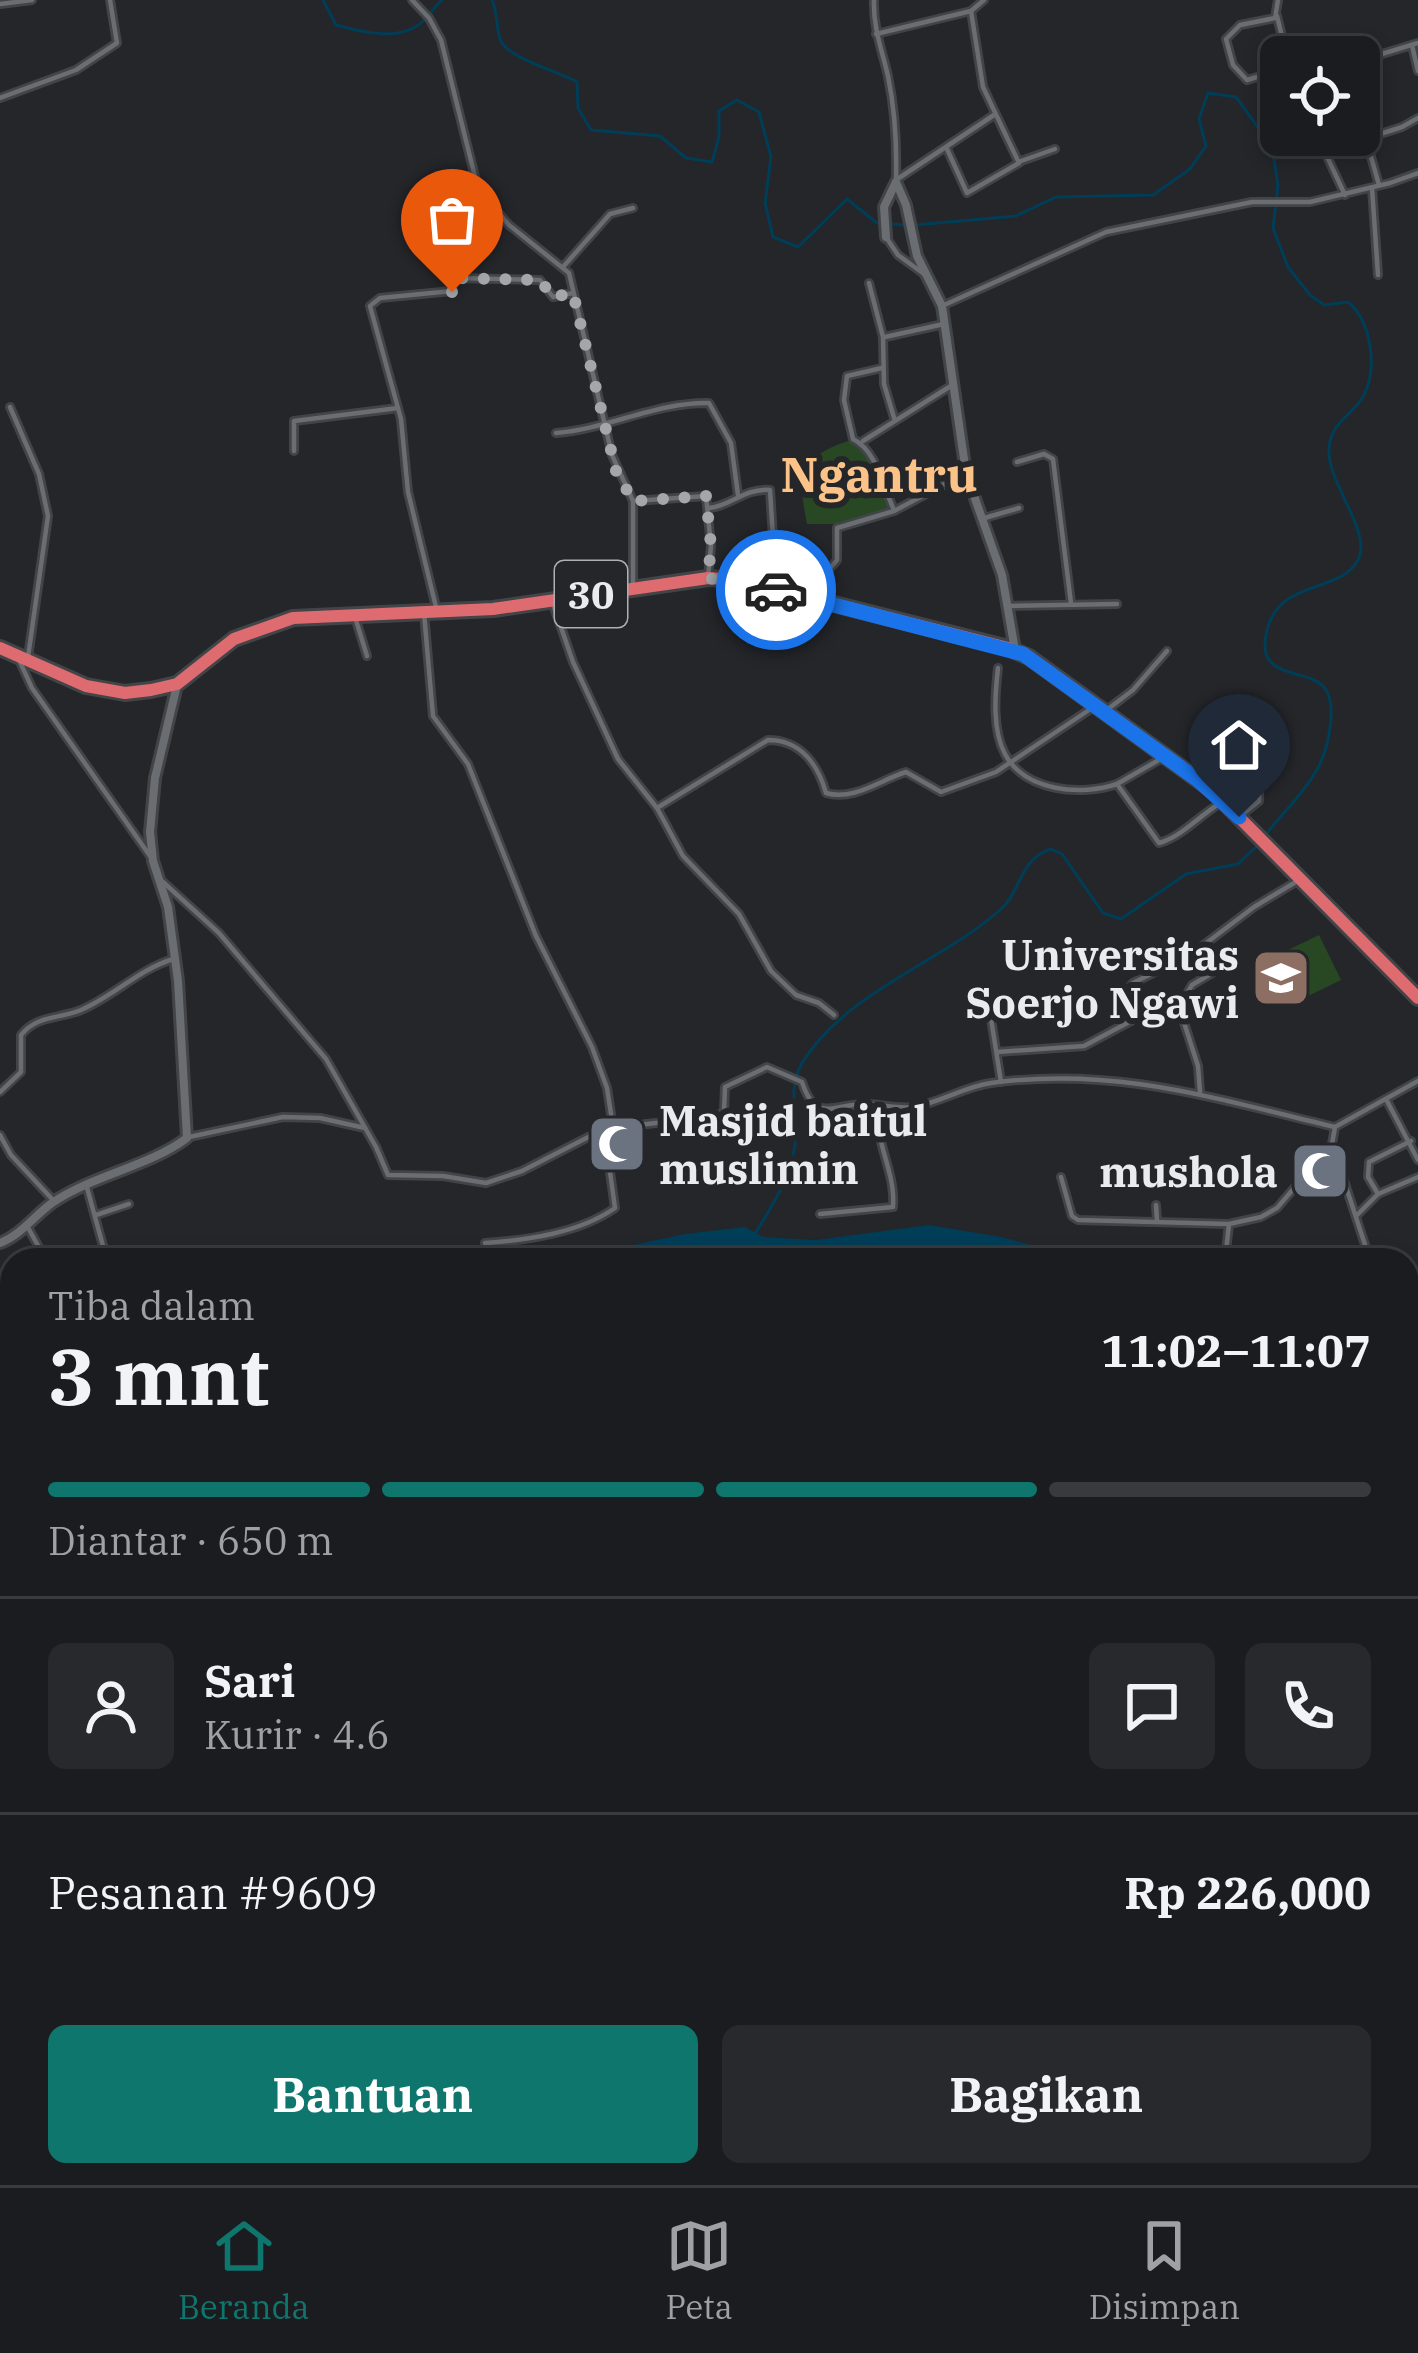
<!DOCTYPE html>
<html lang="id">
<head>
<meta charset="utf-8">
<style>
	:root { --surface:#1b1c20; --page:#28292d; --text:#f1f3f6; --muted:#a0a1a5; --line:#393a3e; --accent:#0f766e }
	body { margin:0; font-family:"IBM Plex Serif",serif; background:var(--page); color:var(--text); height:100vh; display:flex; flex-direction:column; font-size:45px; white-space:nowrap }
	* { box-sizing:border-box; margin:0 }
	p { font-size:39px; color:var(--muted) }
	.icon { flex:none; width:66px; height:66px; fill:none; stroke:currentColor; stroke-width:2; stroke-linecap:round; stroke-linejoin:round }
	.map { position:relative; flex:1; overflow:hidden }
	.side { position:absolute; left:0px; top:1248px; width:1419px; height:939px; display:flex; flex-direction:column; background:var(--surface); border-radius:36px 36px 0 0; box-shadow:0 6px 18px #0003,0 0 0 3px var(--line) }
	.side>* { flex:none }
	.tools { position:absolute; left:1260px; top:36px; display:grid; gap:24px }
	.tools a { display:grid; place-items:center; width:120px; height:120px; border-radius:18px; background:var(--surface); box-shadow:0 6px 18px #0003,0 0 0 3px var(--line); font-size:60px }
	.pin { position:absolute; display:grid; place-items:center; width:102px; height:102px; color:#fff; margin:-123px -51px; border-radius:50% 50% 50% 0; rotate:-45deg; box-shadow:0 0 12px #0007 }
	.pin .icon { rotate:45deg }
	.courier { position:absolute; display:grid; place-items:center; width:120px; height:120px; margin:-60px; border:9px solid #1a73e8; border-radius:50%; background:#fff; color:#222; box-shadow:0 3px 15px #0007 }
	.headline em { font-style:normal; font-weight:700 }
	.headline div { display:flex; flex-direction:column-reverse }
	.headline { display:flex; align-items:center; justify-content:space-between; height:204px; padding:0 48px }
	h1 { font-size:78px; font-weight:700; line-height:90px }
	.bar { display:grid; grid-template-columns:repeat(4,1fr); gap:18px 12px; align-content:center; height:144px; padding:0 48px }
	.bar i { height:15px; border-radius:9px; background:var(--line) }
	.bar .active { background:var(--accent) }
	.bar p { grid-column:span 4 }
	.line { display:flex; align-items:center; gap:30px; padding:0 48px; border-top:3px solid var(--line) }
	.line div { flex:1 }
	.round { display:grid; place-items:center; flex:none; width:126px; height:126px; border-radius:18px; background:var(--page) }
	.button { display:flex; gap:24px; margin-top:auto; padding:24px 48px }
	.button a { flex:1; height:138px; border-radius:18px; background:var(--accent); color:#fff; font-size:48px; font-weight:700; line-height:138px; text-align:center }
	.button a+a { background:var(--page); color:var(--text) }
	.tab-bar { display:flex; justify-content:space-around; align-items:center; height:168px; border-top:3px solid var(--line); background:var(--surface); font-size:33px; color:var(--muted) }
	.tab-bar a { display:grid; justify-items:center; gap:6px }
	.tab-bar .active { color:var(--accent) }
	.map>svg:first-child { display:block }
</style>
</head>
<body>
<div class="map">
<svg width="1418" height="2185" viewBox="0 0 1418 2185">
	<rect width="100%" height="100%" fill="#24262a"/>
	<g fill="#284823">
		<path d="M 848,441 C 872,451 880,485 891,509 L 839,524 L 807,524 C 798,478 797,458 848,441 Z"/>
		<polygon points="1319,935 1341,980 1304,998 1282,953"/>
	</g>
	<g fill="#003d57">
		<polygon points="929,1225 1001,1237 1089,1260 562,1260 685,1234 745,1227 763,1237 816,1240"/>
		<polygon points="1418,1377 1418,1486 1407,1477 1407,1380"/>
		<polygon points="12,1379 12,1441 0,1448 0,1385"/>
	</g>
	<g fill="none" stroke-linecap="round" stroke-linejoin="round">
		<g stroke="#003d57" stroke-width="3">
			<path d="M 323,0 L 336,25 C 361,32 400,42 422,22 C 429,16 434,7 442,0"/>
			<path d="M 492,0 C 498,13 496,26 500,39 C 506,58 558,71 577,82 L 578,108 L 591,130 L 660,136 L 686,158 L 712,162 L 719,137 L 719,111 L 737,100 L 759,112 L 771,157 L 765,203 L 773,237 L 798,247 L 847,199 L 877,223 L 906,225"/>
			<path d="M 915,225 L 1016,216 L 1056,197 L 1153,195 L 1190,169 L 1206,146 L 1199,119 L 1208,93 L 1236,97 L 1272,147 L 1278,185 L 1273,228 L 1288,267 L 1310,295 L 1324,305 L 1348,302 C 1371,321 1378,367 1364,395 C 1353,416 1331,421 1329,448 C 1326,482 1373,532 1358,560 C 1340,594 1279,579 1267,630 C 1254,681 1304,667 1323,686 C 1339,703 1328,747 1319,766 C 1304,794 1282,813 1263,838"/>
			<path d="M 753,1237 C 771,1208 790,1179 795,1145 C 798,1117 787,1089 802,1063 C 847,991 939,964 1000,910 C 1022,891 1019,859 1051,849 L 1062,854 L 1103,913 L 1121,919 L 1186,874 L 1238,864 L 1257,846"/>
		</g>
		<defs>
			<g id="street">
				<polyline points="412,0 429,18 441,40 478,189 509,225 569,273 612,455 633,501 633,588"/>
				<path d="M 874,0 C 873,28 882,50 888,76 C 895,110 897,147 896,182"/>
				<polyline points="1278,0 1275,18 1240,25 1226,39 1233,65 1247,80 1281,70"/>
				<polyline points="0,4 32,0"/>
				<polyline points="1277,16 1287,57"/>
				<polyline points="876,34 971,11 984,0"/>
				<polyline points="1412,45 1418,71"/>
				<polyline points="1359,61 1418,43"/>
				<polyline points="0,98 76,70 117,43 110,0"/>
				<polyline points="1317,135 1345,195"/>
				<polyline points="1366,139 1379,185"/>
				<polyline points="947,149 967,193 1019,163 983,87 971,11"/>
				<polyline points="1324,152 1402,127 1418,118"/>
				<polyline points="1021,161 1055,149"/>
				<polyline points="896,180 994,115"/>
				<polyline points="1372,188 1378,275"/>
				<polyline points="886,237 898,255 924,274"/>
				<polyline points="563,267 610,214 633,208"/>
				<polyline points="456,278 540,280 553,297 573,293"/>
				<polyline points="869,283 883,337 884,384 895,421"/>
				<polyline points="942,306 1106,232 1252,202 1310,202 1390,183 1418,173"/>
				<polyline points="885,337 944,324"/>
				<path d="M 882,368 L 847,376 L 844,400 L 853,439 C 877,451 883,487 894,510"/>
				<polyline points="10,407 39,474 48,516 28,657"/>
				<path d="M 556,433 C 608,429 656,402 709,403 L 731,443 L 738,495"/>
				<polyline points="863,441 954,384"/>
				<polyline points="294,451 294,421 398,408"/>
				<polyline points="1017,462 1044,454 1053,459 1071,603"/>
				<polyline points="634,501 706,496 711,546 708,578"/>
				<path d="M 709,508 C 731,506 744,488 770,490 L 776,585"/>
				<polyline points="981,519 1019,508"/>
				<polyline points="823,597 826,573 837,560 837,528 894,511 966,473"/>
				<polyline points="553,604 573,662 618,759 657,808 683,856 739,914 771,971 796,995 819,1003 834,1015"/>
				<polyline points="1009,606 1117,604"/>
				<polyline points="436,607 408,492 401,419 370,306 380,298 452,291 464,213 482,198"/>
				<polyline points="424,613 433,716 468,764 536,936 592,1047 607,1088 613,1127"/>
				<polyline points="355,617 367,656"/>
				<polyline points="20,662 32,688 150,856"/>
				<path d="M 998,668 C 995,694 992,730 1005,754 C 1025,792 1082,796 1117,784 L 1159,843 C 1181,837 1199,816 1219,804"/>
				<polyline points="1108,709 1133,690 1167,651"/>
				<path d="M 1212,714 C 1234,739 1262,766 1259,801 L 1239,817"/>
				<polyline points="1117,784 1164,757"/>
				<path d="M 657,808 L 768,740 C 801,740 818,765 826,793 C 854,801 880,780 906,772 L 941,792 L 996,772 L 1095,706"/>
				<path d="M 163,882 L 219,933 L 326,1059 L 376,1147 L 388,1175 L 443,1176 L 486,1183 L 522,1171 L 604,1129 L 673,1121 L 694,1125 L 724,1112 L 725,1087 L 767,1067 L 802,1082 C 816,1125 834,1103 868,1104 C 884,1105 898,1109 914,1107 C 942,1102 963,1087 991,1083 C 1116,1066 1216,1099 1335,1127 L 1418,1081"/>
				<polyline points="987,993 1001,1082"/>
				<polyline points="997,1052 1084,1046 1131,1021 1126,991 1133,983 1193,953 1254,907 1299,880"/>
				<path d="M 0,1092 L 21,1072 L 21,1035 C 37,1015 59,1019 81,1010 C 114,996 138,970 173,959"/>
				<polyline points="1200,1092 1198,1066 1179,1007 1192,985 1219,969 1208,944"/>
				<polyline points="1386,1099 1418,1160"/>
				<polyline points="0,1135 11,1155 53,1200"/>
				<polyline points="189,1137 283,1117 320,1118 365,1128"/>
				<polyline points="1332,1144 1370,1260"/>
				<polyline points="1061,1177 1072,1216 1078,1220 1229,1224 1261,1217 1277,1208 1332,1144 1335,1127"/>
				<polyline points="86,1184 103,1246 113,1260"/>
				<polyline points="1378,1194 1368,1177 1369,1162 1411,1141"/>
				<polyline points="1156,1205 1157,1221"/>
				<path d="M 820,1214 L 893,1207 C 896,1171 873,1141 879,1106"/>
				<polyline points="96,1215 129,1204"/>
				<polyline points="1357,1215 1378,1194 1418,1177"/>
				<polyline points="26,1224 46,1260"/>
				<path d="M 485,1243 C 528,1240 579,1233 615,1208 L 604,1129"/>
				<polyline points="1225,1260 1229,1224"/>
				<polyline points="1407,1281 1418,1277"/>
				<polyline points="1407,1355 1418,1354"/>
				<polyline points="1407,1496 1418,1504"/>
				<polyline points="0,1544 12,1541"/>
				<polyline points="1407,1574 1418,1572"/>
				<polyline points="0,1620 12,1644"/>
				<polyline points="1407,1864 1418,1859"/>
				<polyline points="253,2175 254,2185"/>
				<polyline points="464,2175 467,2185"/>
				<polyline points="838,2175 839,2185"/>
				<polyline points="1130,2175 1133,2185"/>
				<polyline points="1220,2175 1222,2185"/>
				<polyline points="378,2185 383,2175"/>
				<polyline points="903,2185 911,2175"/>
			</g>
			<g id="secondary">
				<polyline points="896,182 906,205 917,256 942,306 966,473 1002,575 1015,650"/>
				<polyline points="886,237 884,207 895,184"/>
				<path d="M 0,1243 C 21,1235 34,1216 52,1203 C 93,1175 148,1167 187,1138 L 178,981 L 168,907 L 153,861 L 150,832 L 155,778 L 177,685"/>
				<polyline points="1407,2157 1418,2151"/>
				<polyline points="1203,2185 1215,2185"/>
				<polyline points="1351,2185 1371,2175"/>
			</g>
			<polyline id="highway" points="0,648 86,686 125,693 151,690 177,684 234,639 293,618 493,609 708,578 739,580 1008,648 1029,657 1212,790 1418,998"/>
		</defs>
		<use href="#street" stroke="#424448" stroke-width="10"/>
		<use href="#secondary" stroke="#424448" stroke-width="14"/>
		<use href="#highway" stroke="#424448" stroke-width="18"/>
		<use href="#street" stroke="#6a6d71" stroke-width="4.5"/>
		<use href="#secondary" stroke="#6a6d71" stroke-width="8"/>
		<use href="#highway" stroke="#de6b6f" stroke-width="12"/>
	</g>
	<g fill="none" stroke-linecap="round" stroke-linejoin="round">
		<polyline stroke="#a4a6a9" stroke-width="12" stroke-dasharray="0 21.6" points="452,292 455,278 540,280 553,297 573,293 616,471 633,501 706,496 711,546 708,578 776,590"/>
		<polyline stroke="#1a73e8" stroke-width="15" points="776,590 1023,654 1198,780 1239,817"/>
	</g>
	<defs>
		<symbol id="university-square" viewBox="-11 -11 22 22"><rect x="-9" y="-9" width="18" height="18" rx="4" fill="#8d6e63" stroke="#24262a"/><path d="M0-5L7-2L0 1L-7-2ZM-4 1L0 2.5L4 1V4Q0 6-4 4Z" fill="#fff"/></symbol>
		<symbol id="mosque-square" viewBox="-11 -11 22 22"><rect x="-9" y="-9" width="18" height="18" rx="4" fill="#6b7280" stroke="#24262a"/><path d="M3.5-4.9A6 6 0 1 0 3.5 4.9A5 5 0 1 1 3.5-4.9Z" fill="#fff"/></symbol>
	</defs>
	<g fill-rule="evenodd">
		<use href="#university-square" x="1248" y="945" width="66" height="66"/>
		<use href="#mosque-square" x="584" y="1111" width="66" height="66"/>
		<use href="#mosque-square" x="1287" y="1138" width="66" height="66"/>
	</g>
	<g text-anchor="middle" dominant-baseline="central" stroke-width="12" stroke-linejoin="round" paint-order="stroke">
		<rect fill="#24262a" stroke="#aeb0b3" stroke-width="3" x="555" y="561" width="72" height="66" rx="9"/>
		<g font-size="39" font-weight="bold" fill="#e9ebee">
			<text x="591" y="594">30</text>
		</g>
		<g font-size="42" font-weight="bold" fill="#e9ebee" stroke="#24262a" text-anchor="end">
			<text x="1239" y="954">Universitas<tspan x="1239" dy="48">Soerjo Ngawi</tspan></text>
			<text x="659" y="1120" text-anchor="start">Masjid baitul<tspan x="659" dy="48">muslimin</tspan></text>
			<text x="1278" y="1171">mushola</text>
		</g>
		<g font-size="48" font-weight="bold" fill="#fbc387" stroke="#24262a">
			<text x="879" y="474">Ngantru</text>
		</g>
	</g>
</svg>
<div class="tools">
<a><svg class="icon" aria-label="locate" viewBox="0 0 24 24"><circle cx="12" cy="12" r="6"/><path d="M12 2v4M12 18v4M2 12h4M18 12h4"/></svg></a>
</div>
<div class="pin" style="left:452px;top:292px;background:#ea580c"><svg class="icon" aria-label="bag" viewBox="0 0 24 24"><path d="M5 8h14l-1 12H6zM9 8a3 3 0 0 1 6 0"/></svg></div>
<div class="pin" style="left:1239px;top:817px;background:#1f2937"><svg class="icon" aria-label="home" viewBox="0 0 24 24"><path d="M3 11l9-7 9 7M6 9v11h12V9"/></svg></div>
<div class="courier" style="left:776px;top:590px"><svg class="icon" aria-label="car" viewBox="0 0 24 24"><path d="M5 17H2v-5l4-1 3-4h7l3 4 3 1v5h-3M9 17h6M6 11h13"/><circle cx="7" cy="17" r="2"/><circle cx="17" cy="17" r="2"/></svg></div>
<section class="side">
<div class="headline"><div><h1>3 mnt</h1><p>Tiba dalam</p></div><em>11:02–11:07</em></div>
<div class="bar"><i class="active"></i><i class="active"></i><i class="active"></i><i></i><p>Diantar · 650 m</p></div>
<div class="line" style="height:216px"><a class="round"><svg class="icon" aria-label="person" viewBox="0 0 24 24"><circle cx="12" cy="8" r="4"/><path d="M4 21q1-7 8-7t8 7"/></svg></a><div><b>Sari</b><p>Kurir · 4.6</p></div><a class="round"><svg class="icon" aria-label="chat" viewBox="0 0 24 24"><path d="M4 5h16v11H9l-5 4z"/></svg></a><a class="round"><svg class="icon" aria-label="phone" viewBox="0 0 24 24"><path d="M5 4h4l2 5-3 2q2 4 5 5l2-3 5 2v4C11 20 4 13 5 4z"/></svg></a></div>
<div class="line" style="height:156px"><div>Pesanan #9609</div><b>Rp 226,000</b></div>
<div class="button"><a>Bantuan</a><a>Bagikan</a></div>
</section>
</div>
<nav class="tab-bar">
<a class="active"><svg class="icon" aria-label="home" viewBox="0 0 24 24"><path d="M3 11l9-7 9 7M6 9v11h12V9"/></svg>Beranda</a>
<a><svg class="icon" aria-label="map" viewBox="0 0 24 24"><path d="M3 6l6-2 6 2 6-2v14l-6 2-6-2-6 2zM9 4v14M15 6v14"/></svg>Peta</a>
<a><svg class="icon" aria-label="saved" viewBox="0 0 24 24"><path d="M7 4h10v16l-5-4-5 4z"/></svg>Disimpan</a>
</nav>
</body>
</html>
